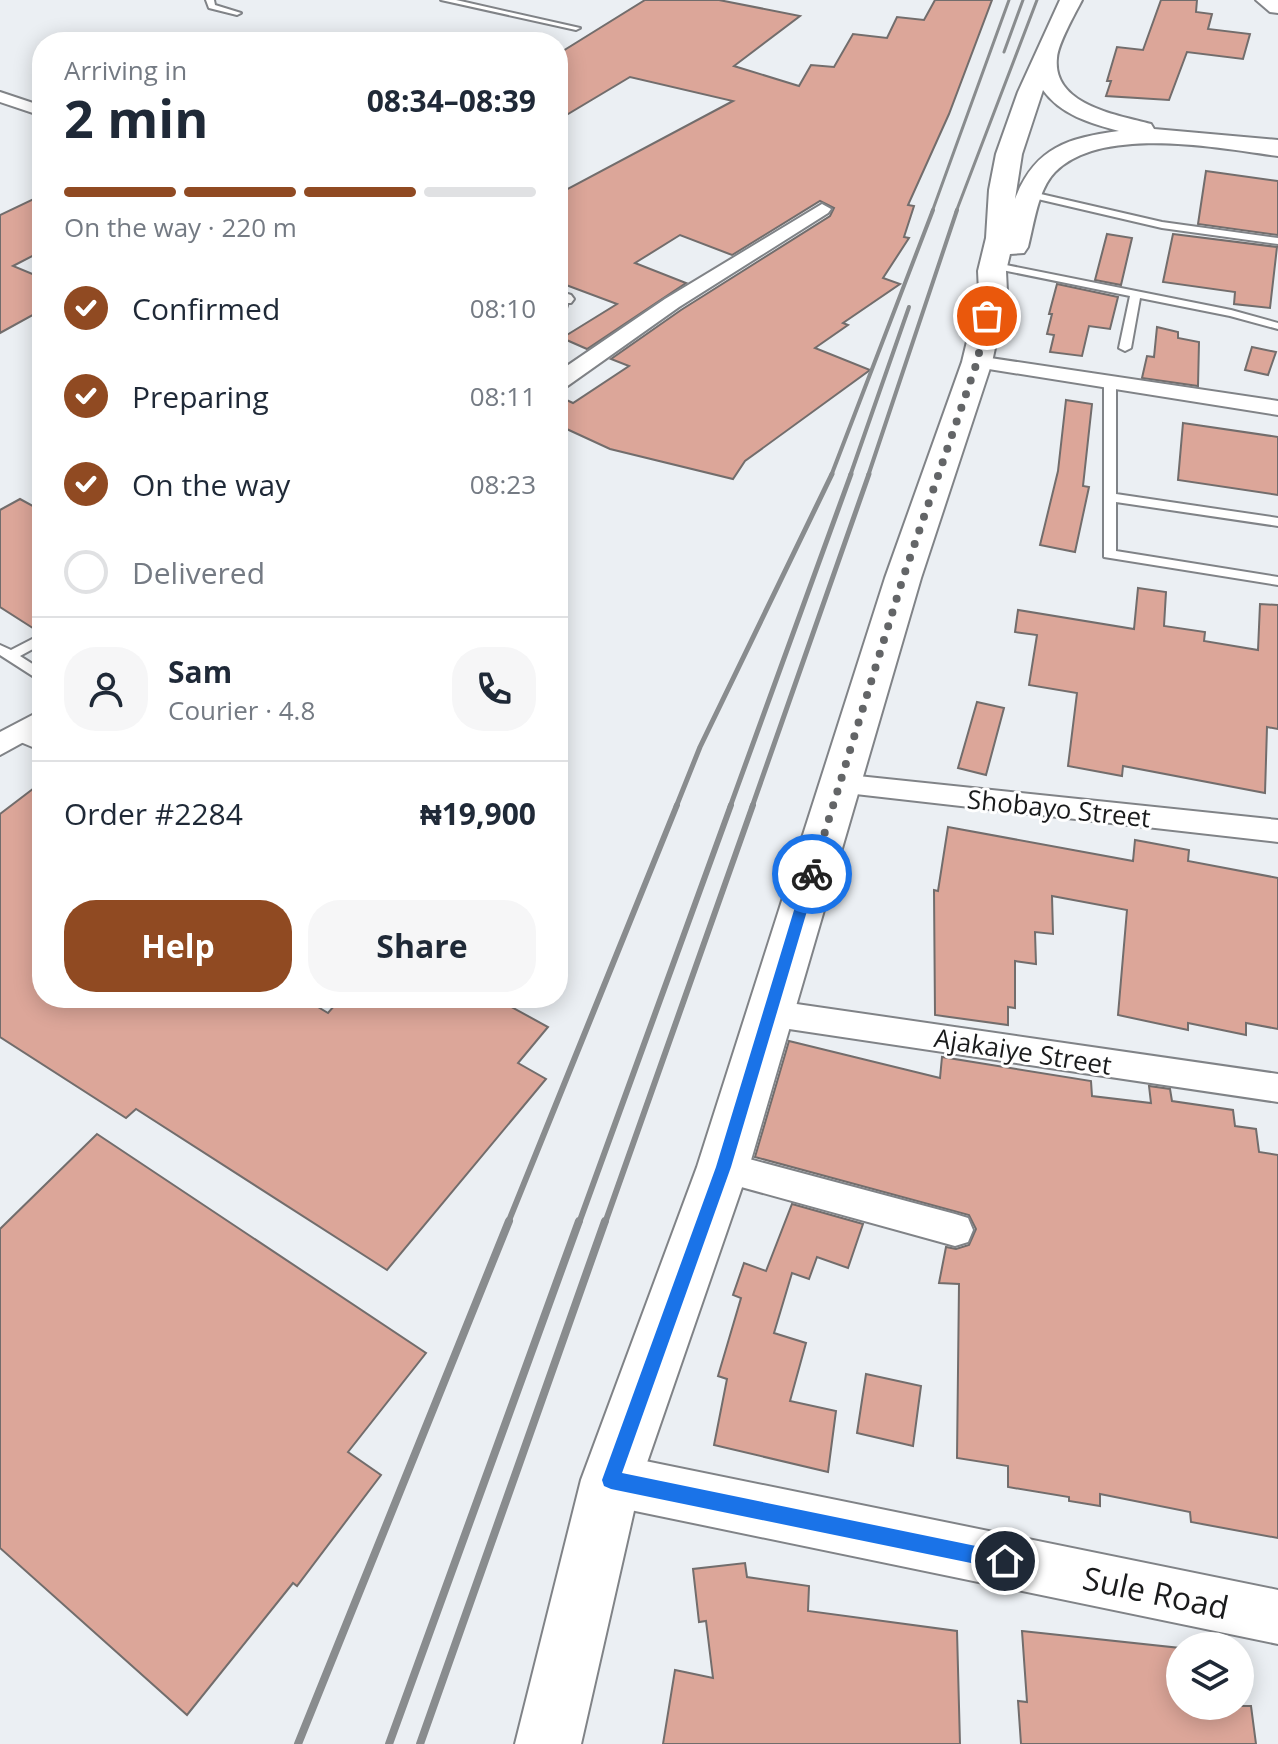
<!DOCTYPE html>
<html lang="en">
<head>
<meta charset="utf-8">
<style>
	:root { --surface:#fff; --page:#f6f6f7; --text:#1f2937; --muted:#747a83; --line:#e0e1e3; --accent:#904a22 }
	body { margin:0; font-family:"Open Sans",sans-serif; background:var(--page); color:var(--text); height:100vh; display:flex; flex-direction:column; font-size:30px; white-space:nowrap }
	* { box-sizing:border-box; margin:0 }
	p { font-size:26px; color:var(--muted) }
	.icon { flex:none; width:44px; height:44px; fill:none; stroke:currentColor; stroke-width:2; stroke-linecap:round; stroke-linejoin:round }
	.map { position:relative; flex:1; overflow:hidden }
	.panel { position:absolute; left:32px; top:32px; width:536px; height:976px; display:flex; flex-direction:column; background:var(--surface); border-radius:32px; box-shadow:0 4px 20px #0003 }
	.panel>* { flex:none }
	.tools { position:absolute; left:1166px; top:1632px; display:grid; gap:16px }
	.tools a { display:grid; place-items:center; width:88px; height:88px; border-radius:50%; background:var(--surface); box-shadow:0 4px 20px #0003; font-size:40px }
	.pin { position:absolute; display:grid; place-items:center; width:68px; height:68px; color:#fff; margin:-34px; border:4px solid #fff; border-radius:50%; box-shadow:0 2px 8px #0007 }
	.courier { position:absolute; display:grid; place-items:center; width:80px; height:80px; margin:-40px; border:6px solid #1a73e8; border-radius:50%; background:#fff; color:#222; box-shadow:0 2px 10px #0007 }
	.headline em { font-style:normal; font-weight:700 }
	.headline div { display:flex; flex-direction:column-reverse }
	.headline { display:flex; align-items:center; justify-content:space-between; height:136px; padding:0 32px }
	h1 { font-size:52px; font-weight:700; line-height:60px }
	.bar { display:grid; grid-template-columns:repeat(4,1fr); gap:12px 8px; align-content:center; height:96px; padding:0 32px }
	.bar i { height:10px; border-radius:6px; background:var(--line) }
	.bar .active { background:var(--accent) }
	.bar p { grid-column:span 4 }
	.line { display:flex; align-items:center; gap:20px; padding:0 32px; border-top:2px solid var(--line) }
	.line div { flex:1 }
	.round { display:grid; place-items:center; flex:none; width:84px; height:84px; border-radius:32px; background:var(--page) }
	ol { padding:0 32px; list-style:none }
	li { display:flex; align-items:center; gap:24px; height:88px }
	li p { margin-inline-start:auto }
	li .icon { padding:8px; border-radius:50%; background:var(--accent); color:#fff; stroke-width:4 }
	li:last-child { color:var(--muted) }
	li i { width:44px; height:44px; border:4px solid var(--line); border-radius:50% }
	.cta { display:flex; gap:16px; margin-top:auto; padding:16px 32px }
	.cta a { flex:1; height:92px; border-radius:32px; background:var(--accent); color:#fff; font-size:32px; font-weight:700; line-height:92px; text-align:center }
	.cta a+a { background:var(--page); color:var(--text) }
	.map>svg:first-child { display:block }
</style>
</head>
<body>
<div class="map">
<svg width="1278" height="1744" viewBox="0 0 1278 1744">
	<rect width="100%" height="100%" fill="#ebeff3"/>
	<g fill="#dca699" stroke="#726d6c" stroke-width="2">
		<polygon points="645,0 719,0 800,16 734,66 799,86 811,65 834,67 853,34 887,38 897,17 924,20 935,0 992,0 949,114 908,205 914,206 904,237 909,238 883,278 900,284 843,323 848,325 815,348 870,370 745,461 733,479 610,449 558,425 558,396 573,403 629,366 611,359 681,310 830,216 834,208 820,201 732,255 680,235 635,263 686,283 587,349 562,338 617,304 558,282 558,194 733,101 630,77 558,120 558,54"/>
		<polygon points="1161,0 1197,0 1196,12 1212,14 1208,29 1250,34 1243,59 1187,52 1169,100 1106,96 1111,81 1107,81 1117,47 1143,50"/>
		<polygon points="1206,171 1278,181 1278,235 1198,224"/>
		<polygon points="42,195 42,251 13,266 42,278 42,310 0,333 0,215"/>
		<polygon points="1107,234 1132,238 1121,285 1095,280"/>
		<polygon points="1173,234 1277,247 1270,308 1234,304 1235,292 1163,282"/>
		<polygon points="1057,284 1118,297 1110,329 1089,326 1082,356 1050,352 1054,335 1047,334 1052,314 1049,314"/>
		<polygon points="1157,327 1178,332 1178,338 1199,342 1198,386 1142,378 1147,356 1154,357"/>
		<polygon points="1252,347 1276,352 1268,375 1245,370"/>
		<polygon points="1066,400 1092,404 1083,486 1089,487 1075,552 1040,545 1058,471"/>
		<polygon points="1183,423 1278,437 1278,495 1178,480"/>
		<polygon points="20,499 42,511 42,631 39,632 0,607 0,510"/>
		<polygon points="1138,588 1166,592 1164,626 1205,632 1204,641 1258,650 1260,604 1278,605 1278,729 1267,727 1265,793 1123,766 1122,776 1068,766 1077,693 1029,685 1037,635 1015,632 1018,610 1134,629"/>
		<polygon points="977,702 1004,708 986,775 958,768"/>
		<polygon points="42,782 42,998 303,998 328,1013 341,998 495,998 548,1027 518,1063 546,1079 387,1270 136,1109 126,1118 0,1037 0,814"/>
		<polygon points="948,827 1133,861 1135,840 1189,850 1188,861 1278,878 1278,1029 1246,1023 1246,1035 1188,1023 1188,1030 1118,1015 1127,910 1052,896 1053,934 1035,932 1036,964 1015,961 1015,1008 1008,1007 1008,1025 935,1015 934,890 938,891"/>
		<polygon points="789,1041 940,1078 942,1057 1091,1081 1092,1096 1151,1103 1149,1086 1170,1089 1172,1101 1233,1110 1235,1126 1256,1129 1259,1152 1278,1155 1278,1538 1191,1522 1190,1512 1100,1494 1100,1506 1069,1501 1069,1497 1008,1487 1008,1466 957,1458 959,1284 939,1283 946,1247 956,1249 969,1245 976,1229 969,1215 755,1157"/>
		<polygon points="97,1134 426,1353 348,1452 381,1475 297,1586 293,1583 187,1715 0,1548 0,1229"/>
		<polygon points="792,1204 863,1224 848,1268 817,1257 809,1279 792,1273 774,1333 806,1343 790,1401 836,1411 828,1472 714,1445 727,1379 718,1376 741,1298 733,1295 744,1263 766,1271"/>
		<polygon points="866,1374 921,1386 913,1446 857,1433"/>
		<polygon points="745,1563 747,1577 809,1586 808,1611 957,1631 960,1744 663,1744 675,1670 713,1678 706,1621 699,1622 693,1569"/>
		<polygon points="1022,1631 1180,1648 1180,1706 1251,1706 1256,1744 1021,1744 1018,1701 1027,1702"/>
	</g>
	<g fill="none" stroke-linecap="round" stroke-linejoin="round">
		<defs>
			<g id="service">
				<polygon points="206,0 214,0 215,5 241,13 237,15 209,8"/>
				<polygon points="441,0 456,0 580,28 576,30"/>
				<polygon points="1032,192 1162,222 1278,238 1278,244 1162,228 1029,197 1029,193"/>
				<polygon points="1006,265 1231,310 1278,323 1278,329 1230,316 1140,298 1131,348 1125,351 1119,348 1130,296 1002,270 1001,268"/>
				<polygon points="564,296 569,299 563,318 558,321 558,301"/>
				<polygon points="1113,380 1119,383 1116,387 1116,494 1278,518 1278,526 1116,502 1116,551 1278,577 1278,585 1104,557 1104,387"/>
				<polygon points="42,634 42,644 20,656 42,670 42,682 0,655 0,645 11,650"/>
				<polygon points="16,729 42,740 42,751 11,738 9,734 11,730"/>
			</g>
			<g id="minor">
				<polygon points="0,92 42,106 42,116 0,102"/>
				<polygon points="822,204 831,209 828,213 679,307 566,387 558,388 558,372 665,299"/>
				<polygon points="558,291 571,295 574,299 571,303 558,303"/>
				<polygon points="977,356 1278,401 1278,415 970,366 967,362 970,358"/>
				<polygon points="42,710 42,732 0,755 0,732"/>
				<polygon points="839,774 1278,820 1278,842 829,791 825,784 829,777"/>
				<polygon points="769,1000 1278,1074 1278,1102 769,1026 758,1022 753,1013 758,1004"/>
				<polygon points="723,1152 955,1214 968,1218 973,1230 968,1242 955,1246 723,1182 711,1178 705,1167 711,1156"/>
			</g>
			<polygon id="tertiary" points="611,1454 1278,1590 1278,1644 611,1506 593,1498 585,1480 593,1462"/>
			<path id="secondary" d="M 1060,0 L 1082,0 C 1075,14 1058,43 1057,58 C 1052,105 1117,115 1151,124 L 1154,129 L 1278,140 L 1278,156 C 1218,148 1102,125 1055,172 C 1038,189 1034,224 1028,247 L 1024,253 L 1010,254 L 1006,271 L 1007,292 L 992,362 L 921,578 L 749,1167 L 641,1480 L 581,1744 L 515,1744 L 581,1480 L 697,1167 L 885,578 L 962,362 L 979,292 L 978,271 L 986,238 L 989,190 L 996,154 L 1018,92 ZM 1043,90 C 1061,115 1090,123 1119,131 C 1068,138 1035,147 1015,199 L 1022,154 Z"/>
			<polygon id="trunk" points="1256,0 1278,0 1278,13 1270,12"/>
		</defs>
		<use href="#service" stroke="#808387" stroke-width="4"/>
		<use href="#minor" stroke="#808387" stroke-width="4"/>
		<use href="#tertiary" stroke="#808387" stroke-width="4"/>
		<use href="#secondary" stroke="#808387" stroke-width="4"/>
		<use href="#trunk" stroke="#808387" stroke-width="4"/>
		<use href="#service" fill="#fff" fill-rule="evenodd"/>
		<use href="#minor" fill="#fff" fill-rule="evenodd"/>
		<use href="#tertiary" fill="#fff" fill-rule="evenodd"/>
		<use href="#secondary" fill="#fff" fill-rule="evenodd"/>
		<use href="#trunk" fill="#fff" fill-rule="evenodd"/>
		<g stroke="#898c8e" stroke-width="3">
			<polyline points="1004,52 1023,0"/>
			<polyline points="932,212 1009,0"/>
			<polyline points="956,212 1037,0"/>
		</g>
		<g stroke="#898c8e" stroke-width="4">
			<polyline points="831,476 933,210"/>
			<polyline points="850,476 909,307"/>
			<polyline points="868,476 957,210"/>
		</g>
		<g stroke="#898c8e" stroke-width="5">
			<polyline points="676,807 700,747 832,474"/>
			<polyline points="730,807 851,474"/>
			<polyline points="752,807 869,474"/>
		</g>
		<g stroke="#898c8e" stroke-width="6">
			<polyline points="508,1223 677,805"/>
			<polyline points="579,1223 731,805"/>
			<polyline points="605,1223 753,805"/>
		</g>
		<g stroke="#898c8e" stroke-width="8">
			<polyline points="298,1744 509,1221"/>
			<polyline points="389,1744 579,1221"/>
			<polyline points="420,1744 605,1221"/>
		</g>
	</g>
	<polygon fill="#1a73e8" points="812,869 818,874 731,1167 622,1473 1005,1552 1011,1555 1014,1561 1011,1567 1005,1570 611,1489 604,1486 602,1480 716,1167 805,874"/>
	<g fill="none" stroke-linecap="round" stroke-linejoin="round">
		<polyline stroke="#636567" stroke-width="8" stroke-dasharray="0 14.4" points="812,874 903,578 977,362 987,316"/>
	</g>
	<g text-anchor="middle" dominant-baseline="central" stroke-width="6" stroke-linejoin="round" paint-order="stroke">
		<g font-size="26" fill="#1a1b1c" stroke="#fff">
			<text transform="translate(1059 808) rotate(6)">Shobayo Street</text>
			<text transform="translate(1023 1051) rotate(9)">Ajakaiye Street</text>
		</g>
		<g font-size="32" fill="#1a1b1c" stroke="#fff">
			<text transform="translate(1156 1592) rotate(12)">Sule Road</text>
		</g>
	</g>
</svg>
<div class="tools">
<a><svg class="icon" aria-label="layers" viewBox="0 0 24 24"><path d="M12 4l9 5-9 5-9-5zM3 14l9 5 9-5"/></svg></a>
</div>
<div class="pin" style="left:987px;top:316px;background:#ea580c"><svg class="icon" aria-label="bag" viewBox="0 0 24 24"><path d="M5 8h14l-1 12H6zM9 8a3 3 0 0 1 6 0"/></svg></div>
<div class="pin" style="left:1005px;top:1561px;background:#1f2937"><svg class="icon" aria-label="home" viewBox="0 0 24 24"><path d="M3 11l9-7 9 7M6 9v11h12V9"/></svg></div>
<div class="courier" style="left:812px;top:874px"><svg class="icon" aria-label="bike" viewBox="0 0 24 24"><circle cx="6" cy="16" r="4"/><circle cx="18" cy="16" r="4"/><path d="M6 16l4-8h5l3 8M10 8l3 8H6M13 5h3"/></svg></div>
<section class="panel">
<div class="headline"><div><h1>2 min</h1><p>Arriving in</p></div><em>08:34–08:39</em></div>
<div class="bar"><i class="active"></i><i class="active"></i><i class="active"></i><i></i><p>On the way · 220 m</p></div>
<ol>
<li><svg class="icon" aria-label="check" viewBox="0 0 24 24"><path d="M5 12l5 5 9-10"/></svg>Confirmed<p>08:10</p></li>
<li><svg class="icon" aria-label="check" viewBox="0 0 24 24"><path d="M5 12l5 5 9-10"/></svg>Preparing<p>08:11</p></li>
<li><svg class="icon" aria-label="check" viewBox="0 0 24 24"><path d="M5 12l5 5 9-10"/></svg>On the way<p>08:23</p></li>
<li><i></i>Delivered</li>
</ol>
<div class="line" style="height:144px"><a class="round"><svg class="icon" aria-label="person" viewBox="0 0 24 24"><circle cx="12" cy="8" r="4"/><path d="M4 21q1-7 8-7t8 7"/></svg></a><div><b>Sam</b><p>Courier · 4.8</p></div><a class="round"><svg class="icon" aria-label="phone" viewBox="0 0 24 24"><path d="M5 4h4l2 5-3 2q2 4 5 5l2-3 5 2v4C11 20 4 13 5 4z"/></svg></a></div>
<div class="line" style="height:104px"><div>Order #2284</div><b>₦19,900</b></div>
<div class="cta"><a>Help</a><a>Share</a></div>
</section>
</div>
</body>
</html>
